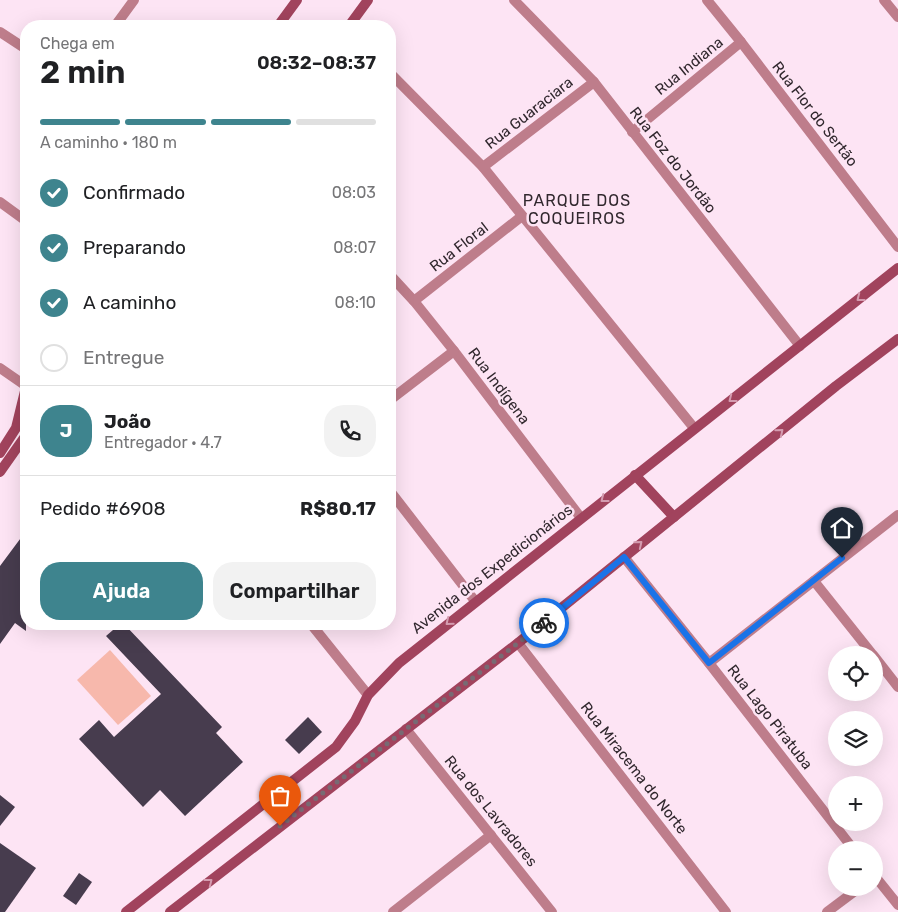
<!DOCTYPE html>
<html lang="pt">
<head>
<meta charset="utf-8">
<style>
	:root { --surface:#fff; --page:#f2f2f2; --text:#202124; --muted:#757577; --line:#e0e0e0; --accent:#3e848e }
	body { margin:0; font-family:Rubik,sans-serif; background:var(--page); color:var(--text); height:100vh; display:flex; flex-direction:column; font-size:19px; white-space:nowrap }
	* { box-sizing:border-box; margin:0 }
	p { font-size:16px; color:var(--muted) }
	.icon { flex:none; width:28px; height:28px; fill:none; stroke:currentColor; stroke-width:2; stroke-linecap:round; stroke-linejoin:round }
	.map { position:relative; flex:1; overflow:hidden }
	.details { position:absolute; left:20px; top:20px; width:376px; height:610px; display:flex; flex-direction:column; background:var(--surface); border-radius:20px; box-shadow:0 5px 20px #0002 }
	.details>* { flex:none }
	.fabs { position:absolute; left:828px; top:646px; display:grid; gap:10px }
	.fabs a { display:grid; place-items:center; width:55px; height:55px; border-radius:50%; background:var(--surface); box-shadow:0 5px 20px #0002; font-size:25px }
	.pin { position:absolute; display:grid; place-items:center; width:42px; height:42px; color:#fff; margin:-51px -21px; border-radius:50% 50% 50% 0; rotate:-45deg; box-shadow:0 0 5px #0007 }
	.pin .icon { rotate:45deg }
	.courier { position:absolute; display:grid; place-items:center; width:50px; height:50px; margin:-25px; border:4px solid #1a73e8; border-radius:50%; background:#fff; color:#222; box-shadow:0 1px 6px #0007 }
	.headline em { font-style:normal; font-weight:600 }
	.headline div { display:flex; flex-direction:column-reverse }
	.headline { display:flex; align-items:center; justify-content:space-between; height:85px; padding:0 20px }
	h1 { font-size:32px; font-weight:600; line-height:38px }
	.bar { display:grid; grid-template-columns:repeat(4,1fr); gap:8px 5px; align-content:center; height:60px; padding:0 20px }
	.bar i { height:6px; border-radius:4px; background:var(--line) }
	.bar .selected { background:var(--accent) }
	.bar p { grid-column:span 4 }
	.line { display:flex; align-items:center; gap:12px; padding:0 20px; border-top:1px solid var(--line) }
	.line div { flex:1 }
	.round { display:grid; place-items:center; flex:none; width:52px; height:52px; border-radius:20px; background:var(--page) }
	ol { padding:0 20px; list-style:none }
	li { display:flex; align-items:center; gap:15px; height:55px }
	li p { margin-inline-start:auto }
	li .icon { padding:5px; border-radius:50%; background:var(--accent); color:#fff; stroke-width:4 }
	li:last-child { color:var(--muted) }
	li i { width:28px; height:28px; border:2px solid var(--line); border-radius:50% }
	.button { display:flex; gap:10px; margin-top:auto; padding:10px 20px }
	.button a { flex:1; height:58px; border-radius:20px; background:var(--accent); color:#fff; font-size:20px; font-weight:600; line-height:58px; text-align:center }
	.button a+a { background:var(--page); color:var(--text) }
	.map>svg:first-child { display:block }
</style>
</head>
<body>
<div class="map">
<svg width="898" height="912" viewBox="0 0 898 912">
	<rect width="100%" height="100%" fill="#fde4f4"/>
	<polygon fill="#f7b8ac" points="110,650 151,696 118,725 77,680"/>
	<g fill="#473c4e">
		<polygon points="26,531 26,631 15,623 0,644 0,566"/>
		<polygon points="120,624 124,624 222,727 216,733 243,762 185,816 160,790 143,807 79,739 99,720 114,737 161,694 106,636"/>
		<polygon points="308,717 322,732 299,754 285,740"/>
		<polygon points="0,795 15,807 0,826"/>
		<polygon points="0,843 36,868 5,912 0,912"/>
		<polygon points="79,873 92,882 76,905 63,896"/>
	</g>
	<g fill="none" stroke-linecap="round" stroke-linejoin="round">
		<g stroke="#be7d8b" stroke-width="10">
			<polyline points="514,0 594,82 800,346"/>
			<polyline points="707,0 741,42 898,247"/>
			<polyline points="884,0 898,17"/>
			<polyline points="115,26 134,0"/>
			<polyline points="0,32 26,49"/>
			<polyline points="390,73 483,167 694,428"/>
			<polyline points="632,132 741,42"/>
			<polyline points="483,167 594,82"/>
			<polyline points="0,202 26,221"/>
			<polyline points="390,275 414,301 454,351 581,518"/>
			<polyline points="414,301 522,216"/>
			<polyline points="0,368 26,386"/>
			<polyline points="390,400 454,351"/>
			<polyline points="390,491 475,601"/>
			<polyline points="624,557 709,663 854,850"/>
			<polyline points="814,581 873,655"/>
			<polyline points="311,624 368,695"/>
			<polyline points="518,643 726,912"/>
			<polyline points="874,656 898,687"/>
			<polyline points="709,663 898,515"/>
			<polyline points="406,729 552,912"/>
			<polyline points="874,875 898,905"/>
			<polyline points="393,912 491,835"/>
			<polyline points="827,912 859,888"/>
		</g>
		<g stroke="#a1435d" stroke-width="10">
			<polyline points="278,26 297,0"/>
			<polyline points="349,26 368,0"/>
			<polyline points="0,453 16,428 26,387"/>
			<polyline points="0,472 26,435"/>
			<polyline points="635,475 674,517"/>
			<polyline points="126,912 336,747 355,721 368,695 399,663 898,268"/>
			<polyline points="170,912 518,643 836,386 898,339"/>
		</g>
	</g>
	<defs><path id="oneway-chevron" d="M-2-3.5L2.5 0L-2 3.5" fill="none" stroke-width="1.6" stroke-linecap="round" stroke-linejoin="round" transform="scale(1.25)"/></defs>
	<g stroke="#d49cb0">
		<use href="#oneway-chevron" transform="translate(860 298) rotate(142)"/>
		<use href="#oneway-chevron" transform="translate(732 399) rotate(142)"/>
		<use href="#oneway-chevron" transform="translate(780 432) rotate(-39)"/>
		<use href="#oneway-chevron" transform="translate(604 499) rotate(142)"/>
		<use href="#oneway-chevron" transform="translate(639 544) rotate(-39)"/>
		<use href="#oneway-chevron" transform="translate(449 622) rotate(141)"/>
		<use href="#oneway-chevron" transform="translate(209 882) rotate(-38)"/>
	</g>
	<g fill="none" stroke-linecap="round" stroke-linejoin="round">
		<polyline stroke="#786a73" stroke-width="5" stroke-dasharray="0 9" points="280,826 544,623"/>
		<polyline stroke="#1a73e8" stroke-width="6" points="544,623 624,557 709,663 842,558"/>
	</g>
	<g text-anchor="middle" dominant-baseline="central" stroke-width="5" stroke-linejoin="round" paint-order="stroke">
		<g font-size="15" fill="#31282e" stroke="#fde4f4">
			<text transform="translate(689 66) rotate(-39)">Rua Indiana</text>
			<text transform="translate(529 113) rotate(-38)">Rua Guaraciara</text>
			<text transform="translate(815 114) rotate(52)">Rua Flor do Sertão</text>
			<text transform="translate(673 160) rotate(52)">Rua Foz do Jordão</text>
			<text transform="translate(459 247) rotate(-38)">Rua Floral</text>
			<text transform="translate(499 386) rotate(53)">Rua Indígena</text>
			<text transform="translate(492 569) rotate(-38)">Avenida dos Expedicionários</text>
			<text transform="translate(770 717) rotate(52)">Rua Lago Piratuba</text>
			<text transform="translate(634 768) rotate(52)">Rua Miracema do Norte</text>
			<text transform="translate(491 811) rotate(51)">Rua dos Lavradores</text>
		</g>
		<g font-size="16" letter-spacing="1" fill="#31282e" stroke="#fde4f4">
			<text x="577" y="200">PARQUE DOS<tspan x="577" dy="18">COQUEIROS</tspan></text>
		</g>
	</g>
</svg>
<div class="fabs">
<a><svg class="icon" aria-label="locate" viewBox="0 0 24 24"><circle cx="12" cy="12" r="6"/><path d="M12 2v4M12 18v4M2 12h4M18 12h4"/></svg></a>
<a><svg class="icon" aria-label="layers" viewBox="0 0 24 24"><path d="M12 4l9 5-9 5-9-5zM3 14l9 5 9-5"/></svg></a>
<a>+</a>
<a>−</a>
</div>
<div class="pin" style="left:280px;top:826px;background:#ea580c"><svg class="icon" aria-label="bag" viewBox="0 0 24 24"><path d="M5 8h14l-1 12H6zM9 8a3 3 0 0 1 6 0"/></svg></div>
<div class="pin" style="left:842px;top:558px;background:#1f2937"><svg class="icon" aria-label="home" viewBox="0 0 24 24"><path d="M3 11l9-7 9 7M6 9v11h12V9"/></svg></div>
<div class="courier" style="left:544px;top:623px"><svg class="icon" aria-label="bike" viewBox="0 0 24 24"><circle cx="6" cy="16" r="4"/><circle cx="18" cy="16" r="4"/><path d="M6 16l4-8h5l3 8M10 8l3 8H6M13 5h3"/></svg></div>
<section class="details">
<div class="headline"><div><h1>2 min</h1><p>Chega em</p></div><em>08:32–08:37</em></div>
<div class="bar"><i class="selected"></i><i class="selected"></i><i class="selected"></i><i></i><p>A caminho · 180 m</p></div>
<ol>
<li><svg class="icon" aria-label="check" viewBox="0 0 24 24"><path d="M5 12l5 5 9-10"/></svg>Confirmado<p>08:03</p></li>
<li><svg class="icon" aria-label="check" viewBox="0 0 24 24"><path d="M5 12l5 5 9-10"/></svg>Preparando<p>08:07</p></li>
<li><svg class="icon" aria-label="check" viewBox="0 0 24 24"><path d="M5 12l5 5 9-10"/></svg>A caminho<p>08:10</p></li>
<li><i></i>Entregue</li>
</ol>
<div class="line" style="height:90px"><b class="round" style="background:var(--accent);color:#fff">J</b><div><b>João</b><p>Entregador · 4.7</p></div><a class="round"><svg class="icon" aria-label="phone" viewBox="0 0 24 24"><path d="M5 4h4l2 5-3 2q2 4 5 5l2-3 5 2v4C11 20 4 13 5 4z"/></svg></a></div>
<div class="line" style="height:65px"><div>Pedido #6908</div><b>R$80.17</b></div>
<div class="button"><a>Ajuda</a><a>Compartilhar</a></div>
</section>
</div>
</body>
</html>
